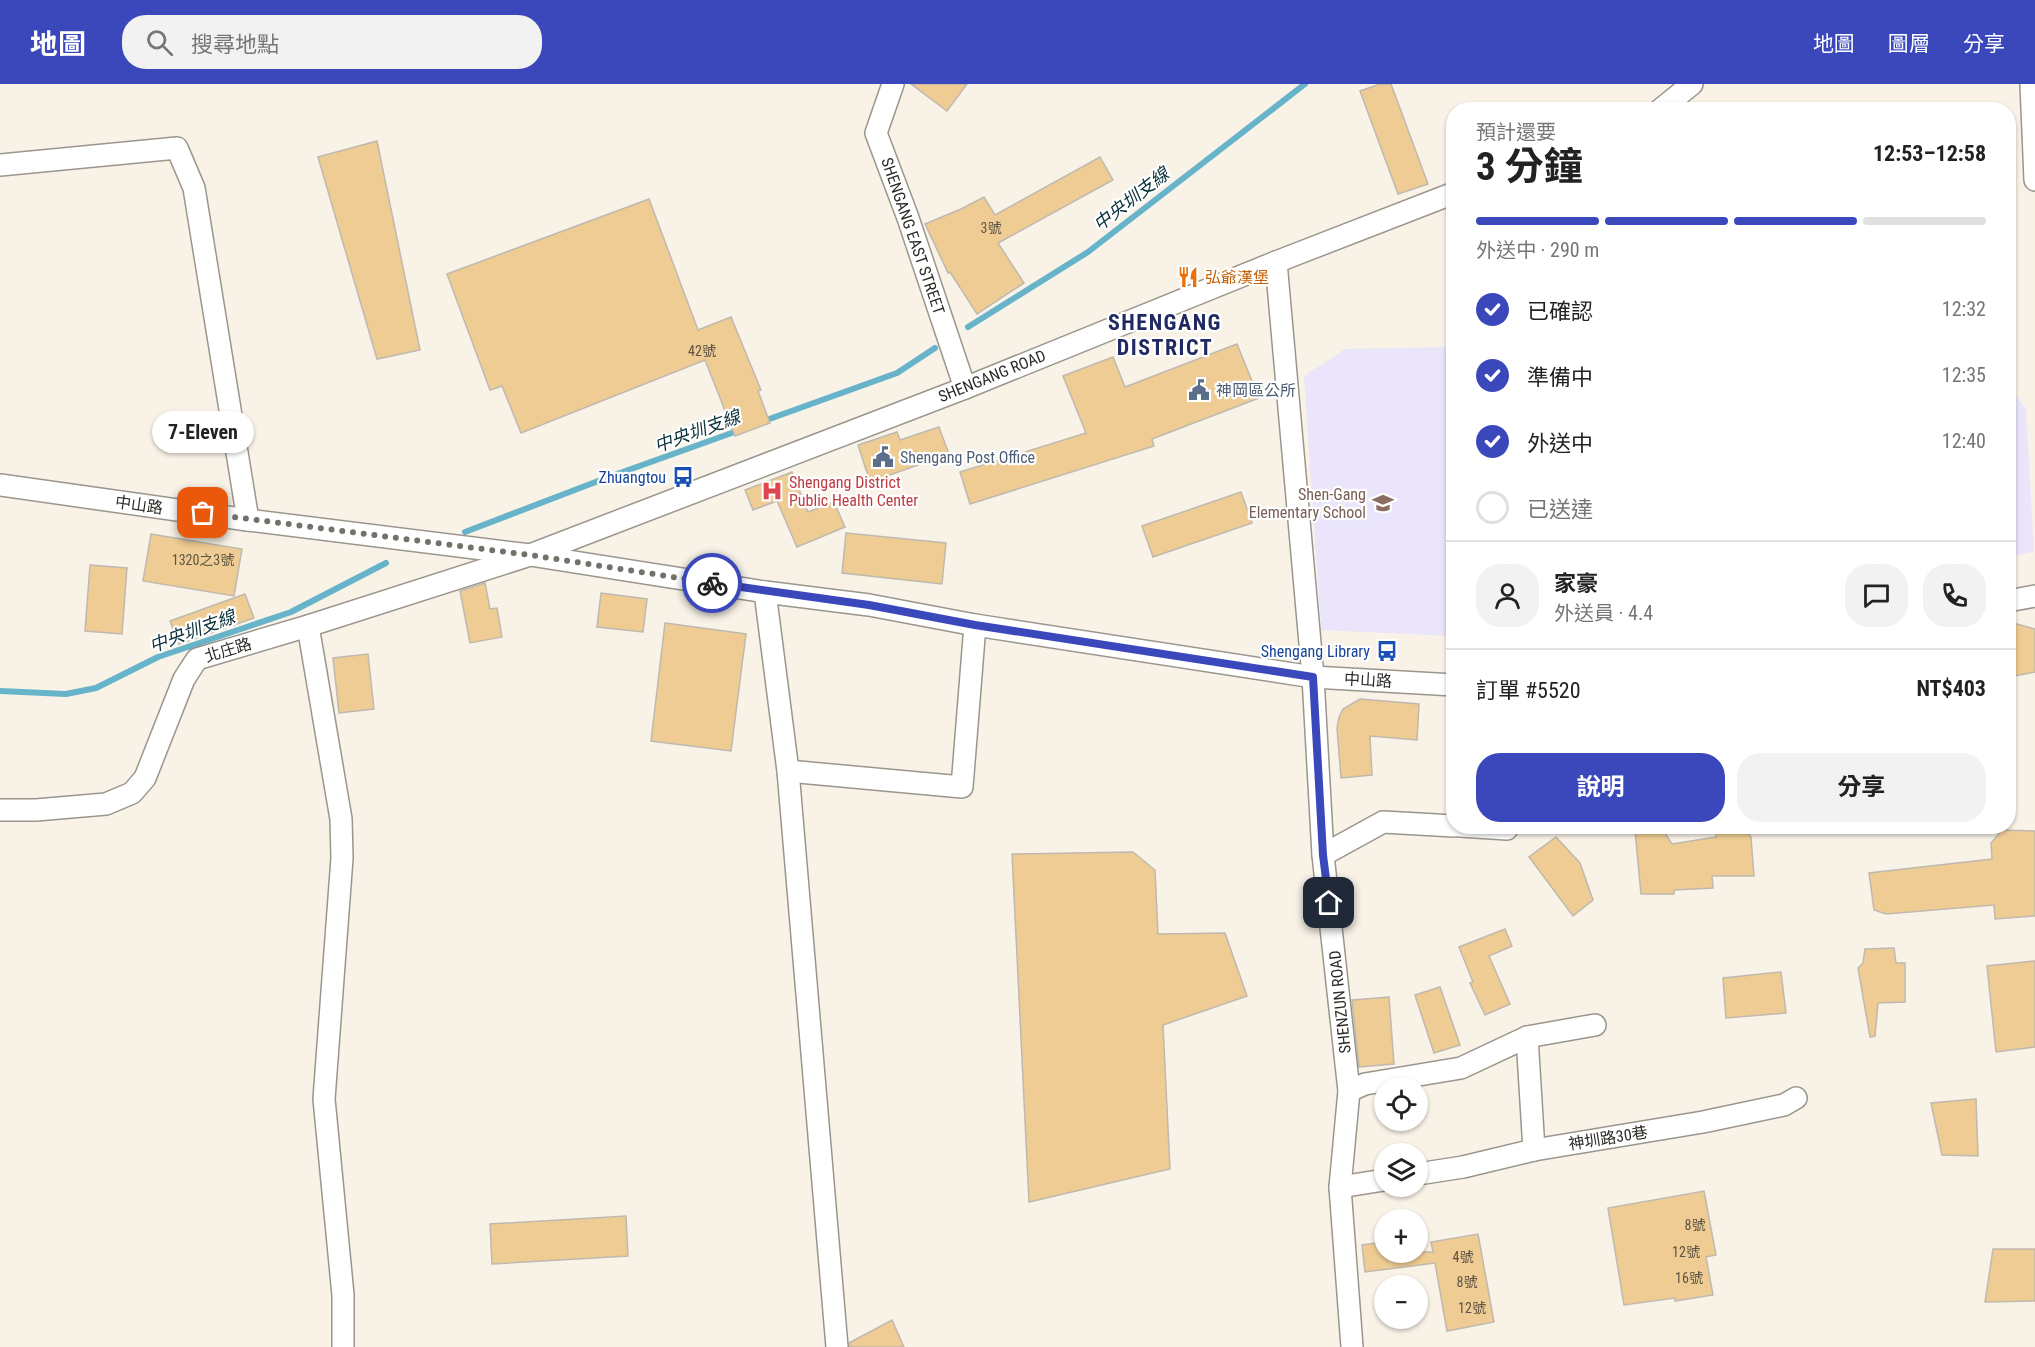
<!DOCTYPE html>
<html lang="zh-TW">
<head>
<meta charset="utf-8">
<style>
	:root { --surface:#fff; --page:#f2f2f2; --text:#222; --muted:#767676; --line:#e0e0e0; --accent:#3b48bc }
	body { margin:0; font-family:"Roboto Condensed","Noto Sans TC",sans-serif; background:var(--page); color:var(--text); height:100vh; display:flex; flex-direction:column; font-size:22px; white-space:nowrap }
	* { box-sizing:border-box; margin:0 }
	p { font-size:20px; color:var(--muted) }
	.icon { flex:none; width:33px; height:33px; fill:none; stroke:currentColor; stroke-width:2; stroke-linecap:round; stroke-linejoin:round }
	.map { position:relative; flex:1; overflow:hidden }
	.drawer { position:absolute; left:1446px; top:18px; width:570px; height:732px; display:flex; flex-direction:column; background:var(--surface); border-radius:24px; box-shadow:0 2px 4px #0004 }
	.drawer>* { flex:none }
	.tools { position:absolute; left:1374px; top:993px; display:grid; gap:12px }
	.tools a { display:grid; place-items:center; width:54px; height:54px; border-radius:50%; background:var(--surface); box-shadow:0 2px 4px #0004; font-size:30px }
	.pin { position:absolute; display:grid; place-items:center; width:51px; height:51px; color:#fff; margin:-26px; border-radius:12px; box-shadow:0 3px 9px #0006 }
	.courier { position:absolute; display:grid; place-items:center; width:60px; height:60px; margin:-30px; border:4px solid #3b48bc; border-radius:50%; background:#fff; color:#222; box-shadow:0 2px 8px #0007 }
	.bubble { position:absolute; height:42px; border-radius:21px; background:var(--surface); box-shadow:0 2px 4px #0004; font-size:20px; font-weight:700; line-height:42px; text-align:center }
	.summary em { font-style:normal; font-weight:700 }
	.summary div { display:flex; flex-direction:column-reverse }
	.summary { display:flex; align-items:center; justify-content:space-between; height:102px; padding:0 30px }
	h1 { font-size:39px; font-weight:700; line-height:45px }
	.bar { display:grid; grid-template-columns:repeat(4,1fr); gap:9px 6px; align-content:center; height:72px; padding:0 30px }
	.bar i { height:8px; border-radius:4px; background:var(--line) }
	.bar .current { background:var(--accent) }
	.bar p { grid-column:span 4 }
	.line { display:flex; align-items:center; gap:15px; padding:0 30px; border-top:2px solid var(--line) }
	.line div { flex:1 }
	.round { display:grid; place-items:center; flex:none; width:63px; height:63px; border-radius:24px; background:var(--page) }
	ol { padding:0 30px; list-style:none }
	li { display:flex; align-items:center; gap:18px; height:66px }
	li p { margin-inline-start:auto }
	li .icon { padding:6px; border-radius:50%; background:var(--accent); color:#fff; stroke-width:4 }
	li:last-child { color:var(--muted) }
	li i { width:33px; height:33px; border:3px solid var(--line); border-radius:50% }
	.button { display:flex; gap:12px; margin-top:auto; padding:12px 30px }
	.button a { flex:1; height:69px; border-radius:24px; background:var(--accent); color:#fff; font-size:24px; font-weight:700; line-height:69px; text-align:center }
	.button a+a { background:var(--page); color:var(--text) }
	header { display:flex; align-items:center; gap:36px; box-sizing:border-box; height:84px; padding:0 30px; background:var(--accent); color:#fff }
	header strong { font-size:28px }
	nav { display:flex; gap:33px; margin-inline-start:auto; font-size:21px }
	.search { width:420px; height:54px; background:var(--page); display:flex; align-items:center; gap:15px; box-sizing:border-box; padding:0 21px; border-radius:24px; color:var(--muted); font-size:22px }
	.map>svg:first-child { display:block }
</style>
</head>
<body>
<header>
<strong>地圖</strong>
<div class="search"><svg class="icon" aria-label="search" viewBox="0 0 24 24"><circle cx="10" cy="10" r="6"/><path d="M15 15l6 6"/></svg>搜尋地點</div>
<nav><a>地圖</a><a>圖層</a><a>分享</a></nav>
</header>
<div class="map">
<svg width="2035" height="1263" viewBox="0 0 2035 1263">
	<rect width="100%" height="100%" fill="#f8f2e7"/>
	<g fill="#eae5fb">
		<polygon points="1453,263 1453,552 1321,546 1304,292 1345,265"/>
		<polygon points="2009,303 2026,325 2034,468 2009,473"/>
	</g>
	<g fill="none" stroke-linecap="round" stroke-linejoin="round">
		<g stroke="#66b3ca" stroke-width="6">
			<polyline points="968,243 1088,168 1305,0"/>
			<polyline points="761,338 897,289 935,264"/>
			<polyline points="465,448 606,394 740,346"/>
			<polyline points="0,607 66,610 96,604 158,573 291,528 386,479"/>
		</g>
	</g>
	<g fill="#eecc93" stroke="#bfb9af" stroke-width="1.5">
		<polygon points="911,0 967,0 947,27"/>
		<polygon points="1380,0 1391,0 1428,100 1398,110 1360,7"/>
		<polygon points="377,57 420,266 377,275 318,73"/>
		<polygon points="1100,73 1113,96 998,159 1024,199 977,230 950,188 948,189 925,140 961,125 984,113 995,131"/>
		<polygon points="649,115 698,246 731,233 761,306 758,307 770,339 735,352 705,276 521,349 502,302 490,306 447,190"/>
		<polygon points="1237,260 1259,314 1152,355 1154,362 970,420 960,388 1086,349 1063,292 1113,273 1125,303"/>
		<polygon points="939,343 949,370 870,398 858,361 897,348 900,356"/>
		<polygon points="792,388 808,428 834,418 845,443 797,463 777,417 753,426 745,406"/>
		<polygon points="1241,408 1252,439 1153,473 1142,442"/>
		<polygon points="846,449 946,459 942,500 842,489"/>
		<polygon points="151,450 242,465 234,512 143,497"/>
		<polygon points="90,481 127,484 122,550 85,547"/>
		<polygon points="485,499 490,525 497,524 502,553 470,559 460,507"/>
		<polygon points="601,509 647,515 643,548 597,543"/>
		<polygon points="245,510 254,534 179,560 170,537"/>
		<polygon points="665,539 746,550 731,667 651,657"/>
		<polygon points="2008,540 2017,540 2035,545 2035,588 2008,593"/>
		<polygon points="368,570 374,625 339,629 333,574"/>
		<polygon points="1360,615 1419,620 1417,656 1370,652 1372,691 1341,694 1337,644 1339,633 1343,625"/>
		<polygon points="1739,742 1743,742 1751,753 1754,792 1712,792 1713,804 1674,806 1674,810 1641,810 1635,747 1662,744 1672,760 1716,753 1716,749"/>
		<polygon points="2002,746 2035,747 2035,832 1995,835 1994,821 1886,830 1874,826 1869,789 1992,775 1991,759"/>
		<polygon points="1556,753 1580,779 1593,816 1573,832 1529,773"/>
		<polygon points="1133,768 1155,786 1158,850 1225,849 1247,912 1163,941 1170,1085 1029,1118 1012,770"/>
		<polygon points="1505,845 1512,862 1489,872 1510,920 1485,931 1470,899 1473,898 1459,863"/>
		<polygon points="1894,864 1896,879 1905,879 1905,918 1878,919 1875,952 1870,953 1858,884 1863,879 1865,865"/>
		<polygon points="2035,877 2035,963 1996,968 1987,882"/>
		<polygon points="1781,888 1786,929 1726,934 1723,894"/>
		<polygon points="1440,903 1460,961 1434,969 1415,911"/>
		<polygon points="1389,913 1394,980 1359,983 1352,916"/>
		<polygon points="1976,1015 1978,1072 1942,1071 1931,1019"/>
		<polygon points="1704,1107 1716,1171 1706,1173 1713,1211 1675,1217 1675,1214 1624,1221 1608,1124"/>
		<polygon points="626,1132 628,1172 492,1180 490,1140"/>
		<polygon points="1478,1150 1494,1238 1447,1247 1435,1179 1365,1188 1362,1161 1384,1158 1384,1168 1433,1168 1431,1158"/>
		<polygon points="1993,1165 2035,1165 2035,1217 1985,1218"/>
		<polygon points="892,1236 904,1263 850,1263 849,1259"/>
	</g>
	<g fill="none" stroke-linecap="round" stroke-linejoin="round">
		<defs>
			<g id="minor">
				<polyline points="893,0 876,49 908,134 965,304"/>
				<polyline points="2031,0 2035,96"/>
				<polyline points="1660,26 1692,0"/>
				<polyline points="0,81 177,64 194,104 248,436"/>
				<polyline points="1276,178 1313,593 1323,771 1349,1007 1340,1103 1352,1263"/>
				<polyline points="0,401 248,436 530,471 765,508 869,521 975,541 1313,593 1454,601"/>
				<polyline points="765,508 788,687 837,1263"/>
				<polyline points="2008,517 2035,512"/>
				<polyline points="308,542 341,735 342,774 324,1015 343,1211 343,1263"/>
				<polyline points="788,687 962,703 975,541"/>
				<polyline points="0,726 36,726 106,720 132,709 145,694 184,595 197,575 308,542 530,471 965,304 1276,178 1454,109"/>
				<polyline points="1460,742 1507,745 1508,742"/>
				<polyline points="1323,771 1383,738 1454,742"/>
				<polyline points="1349,1007 1365,1000 1461,984 1527,953"/>
				<polyline points="1534,1066 1527,953 1595,941"/>
				<polyline points="1418,1090 1463,1083 1534,1066 1703,1038 1784,1021 1796,1014"/>
				<polyline points="1340,1103 1384,1096"/>
			</g>
		</defs>
		<use href="#minor" stroke="#9b968c" stroke-width="24"/>
		<use href="#minor" stroke="#fff" stroke-width="21"/>
	</g>
	<g fill="none" stroke-linecap="round" stroke-linejoin="round">
		<polyline stroke="#74716a" stroke-width="6" stroke-dasharray="0 10.8" points="203,429 530,471 712,499"/>
		<polyline stroke="#3b48bc" stroke-width="8" points="712,499 869,521 975,541 1313,593 1323,771 1329,819"/>
	</g>
	<defs>
		<symbol id="restaurant-bare" viewBox="-9 -9 18 18"><path d="M-5-6h1v4h1v-4h1v4h1v-4h1v5L-1.5 .5V6h-2V.5L-5-1ZM5-6V6H3V1.5H1.5Q1.5-4 5-6Z" fill="#e8710a" stroke="#fff" stroke-width="2.5" paint-order="stroke"/></symbol>
		<symbol id="civic-bare" viewBox="-9 -9 18 18"><path d="M-.6-6.5H3V-4.5H.6V-3L4-1V1h2V6H-6V1h2V-1L-.6-3ZM-1.2 2.5V6h2.4V2.5Z" fill="#5c6f8a" stroke="#fff" stroke-width="2.5" paint-order="stroke"/></symbol>
		<symbol id="bus-bare" viewBox="-9 -9 18 18"><path d="M-5-6H5V4H4V6H2V4H-2V6H-4V4H-5ZM-3.5-4V0h7V-4ZM-3.5 1.2v1.5H-2V1.2ZM2 1.2v1.5H3.5V1.2Z" fill="#1a4fb4" stroke="#fff" stroke-width="2.5" paint-order="stroke"/></symbol>
		<symbol id="hospital-bare" viewBox="-9 -9 18 18"><path d="M-5-5h3v3.5h4V-5h3V5h-3V1.5h-4V5h-3Z" fill="#e0444e" stroke="#fff" stroke-width="2.5" paint-order="stroke"/></symbol>
		<symbol id="school-bare" viewBox="-9 -9 18 18"><path d="M0-5L7-2L0 1L-7-2ZM-4 1L0 2.5L4 1V4Q0 6-4 4Z" fill="#8d6e63" stroke="#fff" stroke-width="2.5" paint-order="stroke"/></symbol>
	</defs>
	<g fill-rule="evenodd">
		<use href="#restaurant-bare" x="1173" y="178" width="30" height="30"/>
		<use href="#civic-bare" x="1184" y="291" width="30" height="30"/>
		<use href="#civic-bare" x="868" y="358" width="30" height="30"/>
		<use href="#bus-bare" x="668" y="378" width="30" height="30"/>
		<use href="#hospital-bare" x="757" y="392" width="30" height="30"/>
		<use href="#school-bare" x="1368" y="404" width="30" height="30"/>
		<use href="#bus-bare" x="1372" y="552" width="30" height="30"/>
	</g>
	<g text-anchor="middle" dominant-baseline="central" stroke-width="4.5" stroke-linejoin="round" paint-order="stroke">
		<g font-size="14" fill="#5d5342">
			<text x="991" y="144">3號</text>
			<text x="702" y="267">42號</text>
			<text x="203" y="476">1320之3號</text>
			<text x="1695" y="1141">8號</text>
			<text x="1686" y="1168">12號</text>
			<text x="1463" y="1173">4號</text>
			<text x="1689" y="1194">16號</text>
			<text x="1467" y="1198">8號</text>
			<text x="1472" y="1224">12號</text>
		</g>
		<g font-size="16" fill="#2d2b27" stroke="#fff">
			<text transform="translate(913 152) rotate(71)">SHENGANG EAST STREET</text>
			<text transform="translate(992 292) rotate(-22)">SHENGANG ROAD</text>
			<text transform="translate(139 421) rotate(8)">中山路</text>
			<text transform="translate(228 566) rotate(-17)">北庄路</text>
			<text transform="translate(1368 596) rotate(3)">中山路</text>
			<text transform="translate(1340 918) rotate(-96)">SHENZUN ROAD</text>
			<text transform="translate(1608 1054) rotate(-9)">神圳路30巷</text>
		</g>
		<g font-size="16" fill="#c56008" stroke="#fff" text-anchor="start">
			<text x="1205" y="193">弘爺漢堡</text>
		</g>
		<g font-size="16" fill="#4e5e75" stroke="#fff" text-anchor="start">
			<text x="1216" y="306">神岡區公所</text>
			<text x="900" y="373">Shengang Post Office</text>
		</g>
		<g font-size="16" fill="#164399" stroke="#fff" text-anchor="end">
			<text x="666" y="393">Zhuangtou</text>
			<text x="1370" y="567">Shengang Library</text>
		</g>
		<g font-size="16" fill="#be3a42" stroke="#fff" text-anchor="start">
			<text x="789" y="398">Shengang District<tspan x="789" dy="18">Public Health Center</tspan></text>
		</g>
		<g font-size="16" fill="#785e54" stroke="#fff" text-anchor="end">
			<text x="1366" y="410">Shen-Gang<tspan x="1366" dy="18">Elementary School</tspan></text>
		</g>
		<g font-size="18" font-style="italic" fill="#0c323c" stroke="#fff">
			<text transform="translate(1131 115) rotate(-38)">中央圳支線</text>
			<text transform="translate(697 347) rotate(-20)">中央圳支線</text>
			<text transform="translate(192 547) rotate(-20)">中央圳支線</text>
		</g>
		<g font-size="22" font-weight="bold" letter-spacing="1.5" fill="#202961" stroke="#fff">
			<text x="1165" y="238">SHENGANG<tspan x="1165" dy="25">DISTRICT</tspan></text>
		</g>
	</g>
</svg>
<div class="tools">
<a><svg class="icon" aria-label="locate" viewBox="0 0 24 24"><circle cx="12" cy="12" r="6"/><path d="M12 2v4M12 18v4M2 12h4M18 12h4"/></svg></a>
<a><svg class="icon" aria-label="layers" viewBox="0 0 24 24"><path d="M12 4l9 5-9 5-9-5zM3 14l9 5 9-5"/></svg></a>
<a>+</a>
<a>−</a>
</div>
<div class="pin" style="left:203px;top:429px;background:#ea580c"><svg class="icon" aria-label="bag" viewBox="0 0 24 24"><path d="M5 8h14l-1 12H6zM9 8a3 3 0 0 1 6 0"/></svg></div>
<div class="pin" style="left:1329px;top:819px;background:#1f2937"><svg class="icon" aria-label="home" viewBox="0 0 24 24"><path d="M3 11l9-7 9 7M6 9v11h12V9"/></svg></div>
<div class="courier" style="left:712px;top:499px"><svg class="icon" aria-label="bike" viewBox="0 0 24 24"><circle cx="6" cy="16" r="4"/><circle cx="18" cy="16" r="4"/><path d="M6 16l4-8h5l3 8M10 8l3 8H6M13 5h3"/></svg></div>
<div class="bubble" style="left:152px;top:327px;width:102px">7-Eleven</div>
<section class="drawer">
<div class="summary"><div><h1>3 分鐘</h1><p>預計還要</p></div><em>12:53–12:58</em></div>
<div class="bar"><i class="current"></i><i class="current"></i><i class="current"></i><i></i><p>外送中 · 290 m</p></div>
<ol>
<li><svg class="icon" aria-label="check" viewBox="0 0 24 24"><path d="M5 12l5 5 9-10"/></svg>已確認<p>12:32</p></li>
<li><svg class="icon" aria-label="check" viewBox="0 0 24 24"><path d="M5 12l5 5 9-10"/></svg>準備中<p>12:35</p></li>
<li><svg class="icon" aria-label="check" viewBox="0 0 24 24"><path d="M5 12l5 5 9-10"/></svg>外送中<p>12:40</p></li>
<li><i></i>已送達</li>
</ol>
<div class="line" style="height:108px"><a class="round"><svg class="icon" aria-label="person" viewBox="0 0 24 24"><circle cx="12" cy="8" r="4"/><path d="M4 21q1-7 8-7t8 7"/></svg></a><div><b>家豪</b><p>外送員 · 4.4</p></div><a class="round"><svg class="icon" aria-label="chat" viewBox="0 0 24 24"><path d="M4 5h16v11H9l-5 4z"/></svg></a><a class="round"><svg class="icon" aria-label="phone" viewBox="0 0 24 24"><path d="M5 4h4l2 5-3 2q2 4 5 5l2-3 5 2v4C11 20 4 13 5 4z"/></svg></a></div>
<div class="line" style="height:78px"><div>訂單 #5520</div><b>NT$403</b></div>
<div class="button"><a>說明</a><a>分享</a></div>
</section>
</div>
</body>
</html>
